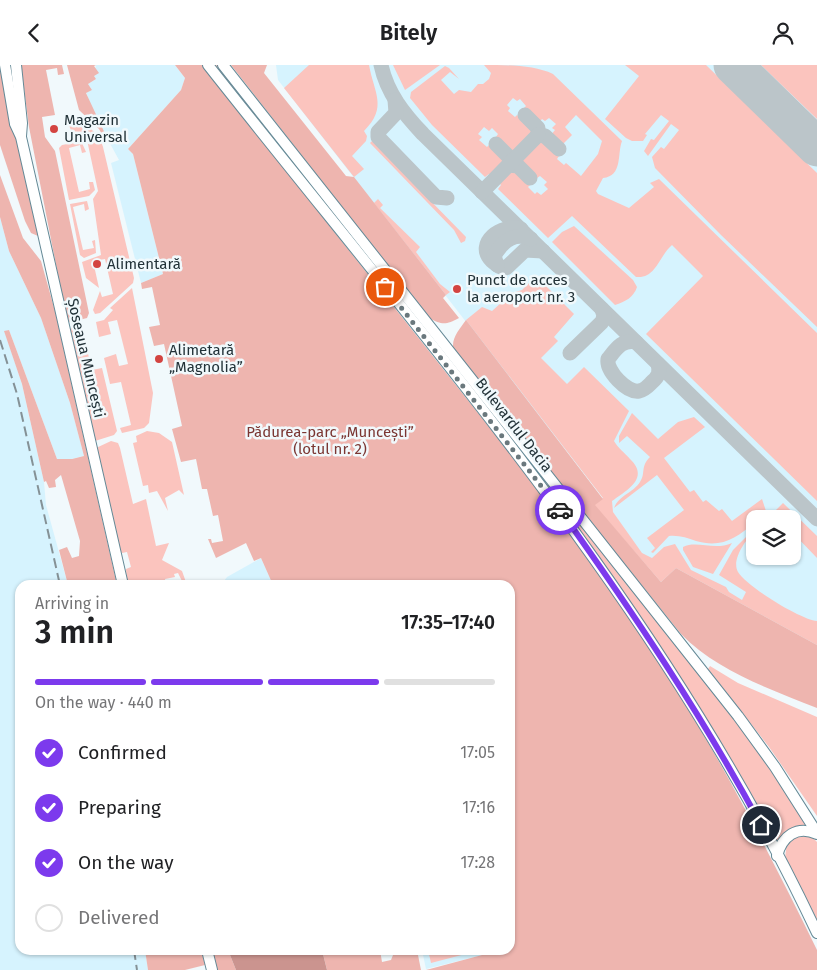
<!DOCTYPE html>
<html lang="en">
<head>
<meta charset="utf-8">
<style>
	:root { --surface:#fff; --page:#f6f6f6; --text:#202124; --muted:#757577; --line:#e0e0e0; --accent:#7c3aed }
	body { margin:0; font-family:"Fira Sans",sans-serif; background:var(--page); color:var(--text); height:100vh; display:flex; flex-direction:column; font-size:19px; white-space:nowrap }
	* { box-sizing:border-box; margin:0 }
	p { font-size:16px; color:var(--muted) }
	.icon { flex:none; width:28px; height:28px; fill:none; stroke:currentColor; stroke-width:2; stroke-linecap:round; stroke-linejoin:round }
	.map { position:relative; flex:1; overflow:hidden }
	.panel { position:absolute; left:15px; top:515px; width:500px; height:375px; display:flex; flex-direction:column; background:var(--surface); border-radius:15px; box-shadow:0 1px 4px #0004 }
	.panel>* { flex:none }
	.buttons { position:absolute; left:746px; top:445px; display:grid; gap:10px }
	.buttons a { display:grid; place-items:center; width:55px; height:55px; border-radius:10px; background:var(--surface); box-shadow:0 1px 4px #0004; font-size:25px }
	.pin { position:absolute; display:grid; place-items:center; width:42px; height:42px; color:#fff; margin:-21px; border:2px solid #fff; border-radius:50%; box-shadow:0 1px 5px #0007 }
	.courier { position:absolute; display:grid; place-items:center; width:50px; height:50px; margin:-25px; border:4px solid #7c3aed; border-radius:50%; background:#fff; color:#222; box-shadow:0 1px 6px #0007 }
	.overview em { font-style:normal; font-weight:600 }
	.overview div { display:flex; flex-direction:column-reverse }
	.overview { display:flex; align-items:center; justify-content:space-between; height:85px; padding:0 20px }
	h1 { font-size:32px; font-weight:600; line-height:38px }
	.bar { display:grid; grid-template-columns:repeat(4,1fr); gap:8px 5px; align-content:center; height:60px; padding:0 20px }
	.bar i { height:6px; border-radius:4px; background:var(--line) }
	.bar .on { background:var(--accent) }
	.bar p { grid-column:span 4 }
	ol { padding:0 20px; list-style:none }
	li { display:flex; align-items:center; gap:15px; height:55px }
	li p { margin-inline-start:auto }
	li .icon { padding:5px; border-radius:50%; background:var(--accent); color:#fff; stroke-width:4 }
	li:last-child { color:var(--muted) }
	li i { width:28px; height:28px; border:2px solid var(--line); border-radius:50% }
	header { display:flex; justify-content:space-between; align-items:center; height:65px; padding:0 20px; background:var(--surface); font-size:22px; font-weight:600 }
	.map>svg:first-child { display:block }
</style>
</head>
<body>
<header><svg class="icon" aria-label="back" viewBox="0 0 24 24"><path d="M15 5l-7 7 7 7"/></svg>Bitely<svg class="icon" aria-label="person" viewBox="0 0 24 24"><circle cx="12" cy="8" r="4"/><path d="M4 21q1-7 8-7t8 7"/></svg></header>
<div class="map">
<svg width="817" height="905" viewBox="0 0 817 905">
	<rect width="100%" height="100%" fill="#f1f9fc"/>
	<g fill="#d6f3fe" fill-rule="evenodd">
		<polygon points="96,0 175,0 185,13 181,25 128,84 133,89 163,209 141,218 111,98 119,95 94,49 86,27 92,25 88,19 96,14 94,11"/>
		<path d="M 276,0 L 817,0 L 817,580 L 676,503 L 661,517 L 603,433 L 278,15 ZM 755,454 L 792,454 L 792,491 L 755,491 Z"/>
		<polygon points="0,152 9,186 41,253 70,338 84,391 72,394 57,394 9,265 5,267 22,319 44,417 46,440 68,520 20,520 20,885 145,885 148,905 0,905"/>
		<polygon points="261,493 273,520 221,520 227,512"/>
		<polygon points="422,885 481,885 483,890 426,904"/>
	</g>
	<g fill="#fbc4be">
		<polygon points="213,0 218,0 437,277 436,279"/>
		<path d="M 309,0 L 369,0 C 374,28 388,42 364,66 L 367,71 L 366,76 L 352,91 L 364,104 L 354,112 L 284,23 Z"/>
		<polygon points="393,0 440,0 405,25"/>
		<path d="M 484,0 C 506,0 534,0 553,9 L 622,76 C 617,89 623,111 603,113 L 596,126 L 598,129 L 629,143 L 654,122 L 650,118 L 659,114 L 817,268 L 817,436 L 646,269 L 703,211 L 672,180 C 659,191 656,214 636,212 L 572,151 L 548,173 L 498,124 L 501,120 L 499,118 L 508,105 L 513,103 L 528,115 L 527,116 L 530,120 L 528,122 L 535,129 L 537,127 L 541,130 L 548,124 L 544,120 L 547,117 L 540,111 L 537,113 L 521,100 C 521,91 536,72 545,75 L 557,86 L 556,88 L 559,91 L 557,94 L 564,100 L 566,98 L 581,111 L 598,89 L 602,76 L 576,50 L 565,62 L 572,70 L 561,81 L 550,71 L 555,65 L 552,63 L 556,59 L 549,53 L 545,56 L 542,54 L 538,59 L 527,48 L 528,46 L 524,43 L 526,41 L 520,34 L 517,36 L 513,33 L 507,40 L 510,43 L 508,46 L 515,52 L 517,50 L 535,67 L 518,87 L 516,86 L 513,89 L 498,77 L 499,76 L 496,72 L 498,69 L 492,63 L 489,66 L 484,62 L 478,69 L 482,72 L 479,75 L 487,82 L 489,80 L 505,92 L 506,96 L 496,109 L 495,107 L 491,111 L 489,109 L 485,112 L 432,60 L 410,33 L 411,27 L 445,1 L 449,3 L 459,14 L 450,7 L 441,15 L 454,29 L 459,25 L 471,27 L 478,19 L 483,19 L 489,14 L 491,8 Z"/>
		<polygon points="625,0 706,0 817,108 817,262 721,170 655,103 652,92 661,82 664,84 679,65 671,59 648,91 644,86 651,74 654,75 669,56 661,50 645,69 647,70 643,76 632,76 626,73 605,54 639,11"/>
		<polygon points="761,0 817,0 817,54"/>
		<polygon points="80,53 100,73 103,82 134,213 133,218 100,248 95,249 93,245 100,226 102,232 113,229 105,194 93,196 99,223 86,213 82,197 101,190 93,134 98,126 87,75 81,71 74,72 67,56"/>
		<polygon points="372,76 466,172 465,176 461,178 454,165 370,78"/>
		<polygon points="78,77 82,78 86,87 82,88 80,80 69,83 79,127 90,124 89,117 93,117 95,125 89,131 69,135 59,83 62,80"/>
		<polygon points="378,134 383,140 380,143 420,182 416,187 440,219 450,227 446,230 374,138"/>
		<polygon points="87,136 89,144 85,146 84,139 73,142 83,185 94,183 92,176 95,175 96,188 84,193 80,190 70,139"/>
		<path d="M 574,161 L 633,215 L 637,222 C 634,232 625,237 615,240 L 552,177 L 562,167 Z"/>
		<path d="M 529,218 L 532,221 L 546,221 L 574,249 L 554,272 L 558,276 L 541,293 L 567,319 L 584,302 L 629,346 L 614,376 C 618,383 625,388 630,394 C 650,413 627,425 612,436 L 613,447 L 642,488 L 652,493 L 664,482 L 675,479 L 691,505 L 726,522 L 729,527 L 742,535 L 746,527 L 719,510 L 733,485 L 755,463 L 755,466 C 746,474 731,495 738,507 C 747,522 802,555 817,556 L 817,580 L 676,503 L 661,517 L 594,440 L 603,433 L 466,255 L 482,242 L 492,246 L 512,228 L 522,225 Z"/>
		<polygon points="132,223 153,328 149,358 144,363 122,368 120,363 131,360 121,317 110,319 104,293 116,289 119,301 128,299 117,255 108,257 111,269 99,272 96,257 104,255 113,245 110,243"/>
		<polygon points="81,260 92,305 102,303 117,366 114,370 95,376 69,267 72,261"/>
		<polygon points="442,284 729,646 757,683 806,760 774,779 621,524 546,421"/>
		<path d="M 632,348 L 658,374 L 678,357 L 694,352 L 705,362 L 664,393 L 690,427 L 694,425 L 703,437 L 706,435 L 719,446 L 722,444 L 732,456 L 762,434 L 767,449 L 760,454 L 755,454 L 755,457 C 736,474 721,483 696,476 C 687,473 679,470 669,471 L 653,488 L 651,487 L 655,483 L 647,473 L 684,445 L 657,410 L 614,443 C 619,430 633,428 640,417 C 646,408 640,402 650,392 L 627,371 L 619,378 L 619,371 Z"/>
		<polygon points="147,366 159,368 172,377 184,430 179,425 165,433 168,446 157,426 149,428 148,420 143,421 133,378 137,377 136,371"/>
		<polygon points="111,376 118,378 120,383 133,439 146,434 156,481 169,478 162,495 182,506 187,520 184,520 178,508 174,509 175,512 165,514 166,520 127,520 126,504 131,502 127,487 122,488 119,485 96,383"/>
		<polygon points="783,438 817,471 817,493 793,468 792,454 780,454 774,447"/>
		<path d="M 732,478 L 713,509 L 693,502 L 683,485 L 683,482 C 697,475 714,486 732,478 Z"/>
		<polygon points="710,601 738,618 817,652 817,751 769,682 708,604"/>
		<polygon points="802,769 813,773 817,777 817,856 785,793 787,777"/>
		<polygon points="428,885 472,885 473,887 431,898"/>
	</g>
	<g fill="#eeb5af">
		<polygon points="0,0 38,171 31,168 25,156 0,80"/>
		<polygon points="21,0 62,0 64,9 58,10 57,3 46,5 55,50 42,52 45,72 55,86 89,248 87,253 71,257 67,256 29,62"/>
		<polygon points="67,0 96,0 94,1 99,8 94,11 96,14 88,19 92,25 86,28 108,75 106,77 99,64 79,45"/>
		<path d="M 175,0 L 202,0 L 551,440 C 606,515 659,593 706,674 C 746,743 782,814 817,885 L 817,905 L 426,905 L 482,890 L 481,885 L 510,885 L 510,520 L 273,520 L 261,493 L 254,496 L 246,478 L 216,493 L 208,474 L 211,474 L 212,478 L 223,476 L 218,450 L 213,451 L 207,424 L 202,424 L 196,394 L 181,397 L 172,364 L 182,361 L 164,279 L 154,281 L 149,262 L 160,260 L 152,222 L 142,224 L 141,218 L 163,209 L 133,89 L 128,84 L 181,25 L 185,13 Z"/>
		<path d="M 231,0 L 267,0 L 264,8 L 346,111 L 354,112 L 446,230 L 443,233 L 459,253 C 446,260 442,260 429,253 Z"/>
		<polygon points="0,110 23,173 41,196 55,246 117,520 101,520 99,515 68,520 59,485 67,482 72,493 79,491 80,476 61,410 55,415 56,422 49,423 46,416 44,417 22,319 4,266 9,265 57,394 72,394 84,391 70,338 41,253 9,186 0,152"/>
		<path d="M 466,255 L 603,434 L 595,440 L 661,517 L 676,503 L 817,580 L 817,643 C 770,624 717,606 681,569 L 454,287 C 450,274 459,265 466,255 Z"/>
		<polygon points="145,885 201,885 205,900 185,905 148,905"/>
		<polygon points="212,885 228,885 236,905 216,905"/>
		<polygon points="322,885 380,885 382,897 391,895 395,885 417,885 421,905 327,905"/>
	</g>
	<polygon fill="#cb948f" points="228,885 322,885 327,905 236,905"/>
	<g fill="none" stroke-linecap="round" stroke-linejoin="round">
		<g stroke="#bbc5c9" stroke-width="15">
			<path d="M 381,0 C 387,28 404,49 423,69 L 817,454"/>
			<polyline points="395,35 396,48 378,67 378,72 436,132 447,133"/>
			<polyline points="525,50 538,63 538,70"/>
			<polyline points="538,70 545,71 559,84"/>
			<polyline points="496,79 509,92 510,99"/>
			<polyline points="509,100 518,101 530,113"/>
			<polyline points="482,127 538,70"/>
			<path d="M 521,164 C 502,158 474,178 492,196 C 497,200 500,203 506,203 L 525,185 L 543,186"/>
			<path d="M 497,200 L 494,191 C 502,177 515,166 531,174"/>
			<path d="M 636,277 C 622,274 616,284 608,294 C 606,306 627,328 639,326 C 645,325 649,320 652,317 C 659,311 660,307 658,299"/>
			<polyline points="570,288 602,257 604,251 602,244"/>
		</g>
		<polyline stroke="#bbc5c9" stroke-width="39" points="733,0 817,82"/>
		<defs>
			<g id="major">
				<polyline points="5,0 15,59 21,72 123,520"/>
				<polyline points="16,0 22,58 21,71"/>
				<path d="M 208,0 C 427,278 666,545 817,868"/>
				<polyline points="223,0 738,651 775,702 817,768"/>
				<path d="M 777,791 C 782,771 797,760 817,769"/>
				<polyline points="207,885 212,905"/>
			</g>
		</defs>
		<use href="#major" stroke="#648996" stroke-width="12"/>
		<use href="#major" stroke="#fff" stroke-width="10"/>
		<g stroke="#859196" stroke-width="2" stroke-dasharray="10 5" stroke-linecap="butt">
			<polyline points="0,275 17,329 60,520"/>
			<polyline points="134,885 137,905"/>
		</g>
	</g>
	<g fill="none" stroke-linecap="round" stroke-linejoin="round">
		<polyline stroke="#6a787d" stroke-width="5" stroke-dasharray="0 9" points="385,222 560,445"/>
		<path stroke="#7c3aed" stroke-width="6" d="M 560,445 C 632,546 702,650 761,760"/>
	</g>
	<g fill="#d34441" stroke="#f1f9fc" stroke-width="2">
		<circle cx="54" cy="64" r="5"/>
		<circle cx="97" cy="199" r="5"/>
		<circle cx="457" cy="224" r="5"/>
		<circle cx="159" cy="294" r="5"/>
	</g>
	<g text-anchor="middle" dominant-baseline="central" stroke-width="5" stroke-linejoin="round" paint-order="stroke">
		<g font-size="15" fill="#223238" stroke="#f1f9fc" text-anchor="start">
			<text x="64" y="55">Magazin<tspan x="64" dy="17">Universal</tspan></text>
			<text x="107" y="199">Alimentară</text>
			<text x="467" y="215">Punct de acces<tspan x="467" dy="17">la aeroport nr. 3</tspan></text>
			<text x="169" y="285">Alimetară<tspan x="169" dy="17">„Magnolia”</tspan></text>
		</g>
		<g font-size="15" fill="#223238" stroke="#f1f9fc">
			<text transform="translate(86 293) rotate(77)">Șoseaua Muncești</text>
			<text transform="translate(514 360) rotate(52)">Bulevardul Dacia</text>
		</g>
		<g font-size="15" fill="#7b3632" stroke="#f1f9fc">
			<text x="330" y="367">Pădurea-parc „Muncești”<tspan x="330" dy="17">(lotul nr. 2)</tspan></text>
		</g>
	</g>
</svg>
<div class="buttons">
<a><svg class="icon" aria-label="layers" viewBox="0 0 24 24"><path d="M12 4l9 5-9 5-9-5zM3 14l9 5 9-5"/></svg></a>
</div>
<div class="pin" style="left:385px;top:222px;background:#ea580c"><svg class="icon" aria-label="bag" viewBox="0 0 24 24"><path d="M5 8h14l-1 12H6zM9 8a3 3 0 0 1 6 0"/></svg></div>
<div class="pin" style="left:761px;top:760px;background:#1f2937"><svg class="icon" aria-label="home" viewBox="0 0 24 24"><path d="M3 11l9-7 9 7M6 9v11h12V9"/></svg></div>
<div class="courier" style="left:560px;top:445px"><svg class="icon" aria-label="car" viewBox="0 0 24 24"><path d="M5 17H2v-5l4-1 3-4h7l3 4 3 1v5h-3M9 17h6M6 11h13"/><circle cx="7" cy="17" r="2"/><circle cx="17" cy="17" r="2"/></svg></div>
<section class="panel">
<div class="overview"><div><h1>3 min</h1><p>Arriving in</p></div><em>17:35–17:40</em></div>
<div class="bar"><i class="on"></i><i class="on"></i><i class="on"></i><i></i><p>On the way · 440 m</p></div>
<ol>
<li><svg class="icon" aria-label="check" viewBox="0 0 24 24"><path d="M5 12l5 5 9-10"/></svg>Confirmed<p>17:05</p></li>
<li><svg class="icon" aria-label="check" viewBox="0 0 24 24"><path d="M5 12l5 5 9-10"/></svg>Preparing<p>17:16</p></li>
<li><svg class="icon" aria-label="check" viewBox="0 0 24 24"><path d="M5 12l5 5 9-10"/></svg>On the way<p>17:28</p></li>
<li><i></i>Delivered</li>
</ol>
</section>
</div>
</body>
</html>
